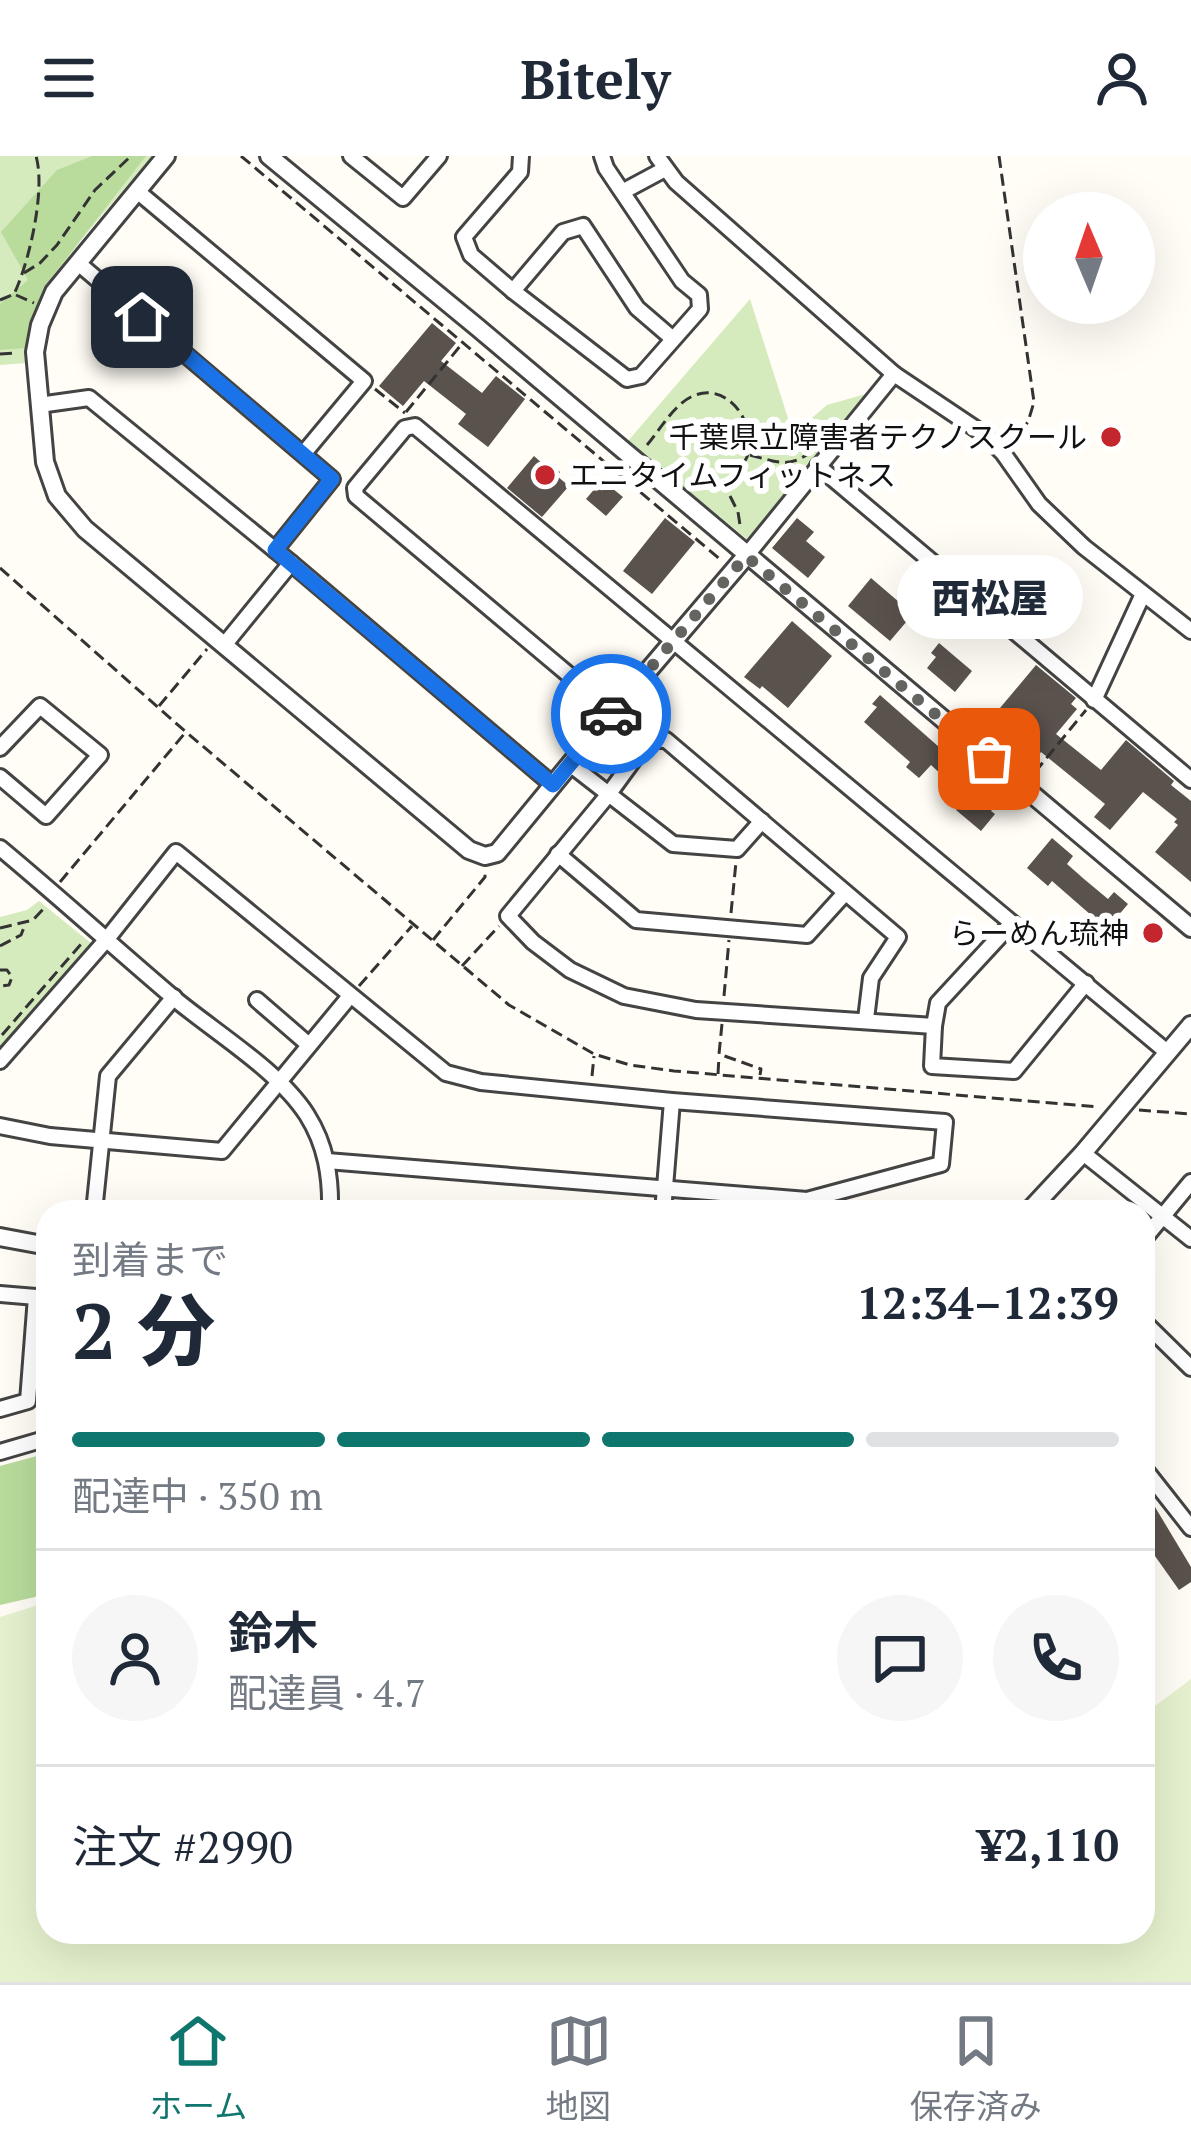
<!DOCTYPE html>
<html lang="ja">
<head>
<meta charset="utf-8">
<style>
	:root { --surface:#fff; --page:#f6f6f7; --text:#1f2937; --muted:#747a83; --line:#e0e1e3; --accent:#0f766e }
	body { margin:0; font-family:"PT Serif","Noto Sans JP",serif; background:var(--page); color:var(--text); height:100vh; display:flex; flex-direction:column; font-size:45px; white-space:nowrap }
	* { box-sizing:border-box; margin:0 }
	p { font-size:39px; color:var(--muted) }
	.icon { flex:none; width:66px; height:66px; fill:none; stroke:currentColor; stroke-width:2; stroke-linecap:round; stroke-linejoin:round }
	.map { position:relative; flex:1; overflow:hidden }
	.side { position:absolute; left:36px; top:1044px; width:1119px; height:744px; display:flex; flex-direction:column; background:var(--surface); border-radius:36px; box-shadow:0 12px 48px #0002 }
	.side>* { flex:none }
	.needle { width:78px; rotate:358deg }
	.controls { position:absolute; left:1023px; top:36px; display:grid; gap:24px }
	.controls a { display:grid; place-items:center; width:132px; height:132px; border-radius:50%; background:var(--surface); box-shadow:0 12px 48px #0002; font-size:60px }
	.pin { position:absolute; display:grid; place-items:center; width:102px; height:102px; color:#fff; margin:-51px; border-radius:24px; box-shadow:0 6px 18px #0006 }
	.courier { position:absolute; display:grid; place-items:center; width:120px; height:120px; margin:-60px; border:9px solid #1a73e8; border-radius:50%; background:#fff; color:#222; box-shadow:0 3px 15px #0007 }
	.bubble { position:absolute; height:84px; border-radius:42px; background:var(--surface); box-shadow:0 12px 48px #0002; font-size:39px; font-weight:800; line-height:84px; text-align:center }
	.headline em { font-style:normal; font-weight:800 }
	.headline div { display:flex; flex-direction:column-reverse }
	.headline { display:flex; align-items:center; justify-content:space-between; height:204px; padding:0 36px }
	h1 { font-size:78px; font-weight:800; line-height:90px }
	.bar { display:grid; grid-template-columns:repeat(4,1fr); gap:18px 12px; align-content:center; height:144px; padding:0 36px }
	.bar i { height:15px; border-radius:9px; background:var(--line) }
	.bar .current { background:var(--accent) }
	.bar p { grid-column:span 4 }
	.line { display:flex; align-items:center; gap:30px; padding:0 36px; border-top:3px solid var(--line) }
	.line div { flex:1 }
	.round { display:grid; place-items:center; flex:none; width:126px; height:126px; border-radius:63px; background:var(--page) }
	header { display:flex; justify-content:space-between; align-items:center; height:156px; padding:0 36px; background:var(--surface); font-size:54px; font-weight:800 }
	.dock { display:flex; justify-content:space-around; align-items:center; height:168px; border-top:3px solid var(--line); background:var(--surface); font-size:33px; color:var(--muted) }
	.dock a { display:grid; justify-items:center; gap:6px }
	.dock .current { color:var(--accent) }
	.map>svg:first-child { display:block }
</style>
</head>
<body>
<header><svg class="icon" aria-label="menu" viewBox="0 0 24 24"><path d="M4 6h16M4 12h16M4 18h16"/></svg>Bitely<svg class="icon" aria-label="person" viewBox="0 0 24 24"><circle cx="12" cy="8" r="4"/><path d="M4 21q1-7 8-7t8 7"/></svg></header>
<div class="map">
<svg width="1191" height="1826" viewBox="0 0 1191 1826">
	<rect width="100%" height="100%" fill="#fffdf5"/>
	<g fill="#d5ebbd">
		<path d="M 0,0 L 152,0 C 116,45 47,115 30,169 C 26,181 27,194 27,207 L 0,209 Z"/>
		<polygon points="750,143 793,278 827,249 869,237 747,383 628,285"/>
		<polygon points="39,745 92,788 0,897 0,761 27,754"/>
	</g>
	<g fill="#b9dc9c">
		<polygon points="92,0 146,0 43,132 25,192 0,194 0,148 28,124 1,76 57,14"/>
		<polygon points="48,1297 48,1438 0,1449 0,1310"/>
	</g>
	<polygon fill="#e6f2cf" points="48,1446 48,1776 1143,1776 1143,1559 1191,1523 1191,1826 0,1826 0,1461"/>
	<g fill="#5a524d">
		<polygon points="432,167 456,187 441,205 482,237 496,220 525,243 488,291 458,268 466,258 424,225 403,250 379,230"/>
		<polygon points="534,300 544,309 547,305 560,316 557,320 569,330 542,361 507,332"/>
		<polygon points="602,324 623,341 606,360 586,343"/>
		<polygon points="665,362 695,386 652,438 623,415"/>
		<polygon points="797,362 814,376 806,385 825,401 808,422 772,392"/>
		<polygon points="871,422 913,458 890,485 848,450"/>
		<polygon points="792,465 832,500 788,552 762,530 760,533 744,521"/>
		<polygon points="939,487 972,515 955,536 927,512 936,501 931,497"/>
		<polygon points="1036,509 1076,542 1071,548 1077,553 1056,578 1101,614 1126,584 1174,625 1171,629 1191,645 1191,726 1155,696 1178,669 1174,666 1177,663 1143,636 1110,674 1094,661 1105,648 1041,596 1036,602 990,564"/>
		<polygon points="880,539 956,606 943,620 931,609 919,622 906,611 910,606 864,566 877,551 872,548"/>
		<polygon points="975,631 996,649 991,655 995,658 981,675 956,654"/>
		<polygon points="1052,682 1073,700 1067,708 1084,723 1108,743 1114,736 1128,748 1107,773 1052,725 1048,730 1027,712"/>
		<polygon points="1143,1331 1191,1411 1191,1426 1179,1434 1143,1383"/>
	</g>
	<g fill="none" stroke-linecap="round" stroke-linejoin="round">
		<defs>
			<g id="minor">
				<polyline points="351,0 403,42 439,0"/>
				<polyline points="521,0 520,16 464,81 471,99 513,135 627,223 641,220 700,153 699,139 682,125 606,12 602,0"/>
				<polyline points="657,0 676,26 894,218 985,279 1003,297 1039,348 1084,391 1191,475"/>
				<polyline points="137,35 364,225 304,297"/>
				<polyline points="624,35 665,13"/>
				<polyline points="78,107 332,323 275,394"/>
				<polyline points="513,135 563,76 583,70 637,152 673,183"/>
				<polyline points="39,249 89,242 291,407 553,629"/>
				<polyline points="818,310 1191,624"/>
				<polyline points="746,400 894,218"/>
				<polyline points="225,488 291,407"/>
				<polyline points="1094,544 1143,438"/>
				<polyline points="613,556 356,340 355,332 405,272 415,270 1167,896"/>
				<polyline points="0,592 40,550 100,599 46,660 0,621"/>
				<polyline points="570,608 673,688 737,693 762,665"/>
				<path d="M 0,692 C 59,741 116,793 175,843 C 216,877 279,915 307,959 C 326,989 331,1021 330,1056"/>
				<polyline points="558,698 636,764 807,779 845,737"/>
				<polyline points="257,844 309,889"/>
				<polyline points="866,863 871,822 898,781 666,584 648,584 608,639 508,760 533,786 570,814 624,840 696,854 934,870 938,847 1011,768"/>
				<polyline points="934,870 932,910 1014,915 1086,827"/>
				<polyline points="0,905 107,783 176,696 446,917 481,926 672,945 945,966 941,1008 807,1044 327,1005"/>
				<polyline points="0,970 50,980 222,995 350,840"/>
				<polyline points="1083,997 1191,1083"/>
				<polyline points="94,1056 108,920 174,841"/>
				<polyline points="663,1056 672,945"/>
				<polyline points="1143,1084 1191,1026"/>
				<polyline points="0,1138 48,1142"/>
				<polyline points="1143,1165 1191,1212"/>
				<polyline points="0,1253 28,1245 36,1141"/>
				<polyline points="0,1296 48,1282"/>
				<polyline points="1143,1311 1191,1372"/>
			</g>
			<g id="tertiary">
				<polyline points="166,0 54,136 40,169 35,196 45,306 57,340 85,373 469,694 485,700 497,697 613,556 746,400"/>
				<polyline points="269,0 477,171 1191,772"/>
				<polyline points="1028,1056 1083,997 1191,869"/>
				<polyline points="0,1081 48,1090"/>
			</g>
		</defs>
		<use href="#minor" stroke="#444" stroke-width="20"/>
		<use href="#tertiary" stroke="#444" stroke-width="22"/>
		<g stroke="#333" stroke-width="3" stroke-dasharray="12 6" stroke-linecap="butt">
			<polyline points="241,0 721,404"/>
			<polyline points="999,0 1034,246 1028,266 1011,286"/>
			<polyline points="24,117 40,107 57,89 95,34 131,0"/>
			<polyline points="16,139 34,147"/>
			<path d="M 0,144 L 14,138 C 29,107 46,34 36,0"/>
			<polyline points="0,198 16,197"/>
			<polyline points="375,233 405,257"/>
			<polyline points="406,256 461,189"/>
			<path d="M 647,289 C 660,274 674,248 693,240 C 727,225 756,266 748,298 C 746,307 737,314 730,319 L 727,334 L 738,356 L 740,369"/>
			<path d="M 750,299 C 774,305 788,313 809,297"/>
			<polyline points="0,412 186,576 509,849 594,898 630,909 674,915 1099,951"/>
			<polyline points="159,550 207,493"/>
			<polyline points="1035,616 1086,554"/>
			<polyline points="60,726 185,577"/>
			<polyline points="731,757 736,706"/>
			<polyline points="0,772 33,764 46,750"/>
			<polyline points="433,784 485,721 485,716"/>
			<polyline points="0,790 21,779 25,769"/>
			<polyline points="462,810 499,770"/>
			<polyline points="0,814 7,814 12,821 9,829 0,830"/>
			<polyline points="359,830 412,770"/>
			<polyline points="724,840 729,784"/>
			<polyline points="722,868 719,898 761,913 760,919"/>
			<polyline points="2,879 82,787"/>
			<polyline points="718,918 719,900"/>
			<polyline points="592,920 594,900"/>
			<polyline points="1139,954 1191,958"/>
		</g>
		<use href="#minor" stroke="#fff" stroke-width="14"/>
		<use href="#tertiary" stroke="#fff" stroke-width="16"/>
	</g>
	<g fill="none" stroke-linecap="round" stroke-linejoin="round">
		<polyline stroke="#646461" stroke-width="12" stroke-dasharray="0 21.6" points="611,558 746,400 989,603"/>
		<polyline stroke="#1a73e8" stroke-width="15" points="142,161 332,323 275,394 553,629 611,558"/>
	</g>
	<g fill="#c4262e" stroke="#fff" stroke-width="4.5">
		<circle cx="1111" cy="281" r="12"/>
		<circle cx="545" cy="319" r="12"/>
		<circle cx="1153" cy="777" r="12"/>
	</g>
	<g text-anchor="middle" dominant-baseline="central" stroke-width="12" stroke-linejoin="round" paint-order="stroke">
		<g font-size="30" fill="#111" stroke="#fff" text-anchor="end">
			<text x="1087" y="281">千葉県立障害者テクノスクール</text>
			<text x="569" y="319" text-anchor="start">エニタイムフィットネス</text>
			<text x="1129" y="777">らーめん琉神</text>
		</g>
	</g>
</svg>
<div class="controls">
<a><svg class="needle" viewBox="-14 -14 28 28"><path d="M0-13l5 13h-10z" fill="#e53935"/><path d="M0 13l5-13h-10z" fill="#747a83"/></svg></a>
</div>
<div class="pin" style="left:989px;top:603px;background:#ea580c"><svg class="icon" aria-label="bag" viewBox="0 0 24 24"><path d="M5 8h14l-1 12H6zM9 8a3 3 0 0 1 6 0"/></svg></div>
<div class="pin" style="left:142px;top:161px;background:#1f2937"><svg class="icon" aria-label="home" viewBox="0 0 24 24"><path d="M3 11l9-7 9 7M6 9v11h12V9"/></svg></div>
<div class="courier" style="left:611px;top:558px"><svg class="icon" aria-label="car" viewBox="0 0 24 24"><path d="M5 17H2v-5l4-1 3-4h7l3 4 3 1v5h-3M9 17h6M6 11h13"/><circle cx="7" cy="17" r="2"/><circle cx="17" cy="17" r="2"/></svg></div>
<div class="bubble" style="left:897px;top:399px;width:186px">西松屋</div>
<section class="side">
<div class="headline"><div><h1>2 分</h1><p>到着まで</p></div><em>12:34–12:39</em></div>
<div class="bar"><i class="current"></i><i class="current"></i><i class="current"></i><i></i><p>配達中 · 350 m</p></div>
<div class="line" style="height:216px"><a class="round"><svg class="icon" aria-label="person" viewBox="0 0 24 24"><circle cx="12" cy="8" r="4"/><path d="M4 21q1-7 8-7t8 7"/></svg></a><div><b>鈴木</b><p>配達員 · 4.7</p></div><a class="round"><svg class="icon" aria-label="chat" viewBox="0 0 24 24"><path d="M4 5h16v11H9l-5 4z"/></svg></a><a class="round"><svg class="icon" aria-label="phone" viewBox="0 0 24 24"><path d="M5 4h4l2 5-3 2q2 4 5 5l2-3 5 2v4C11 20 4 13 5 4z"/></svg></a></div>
<div class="line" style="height:156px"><div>注文 #2990</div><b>¥2,110</b></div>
</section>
</div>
<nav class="dock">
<a class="current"><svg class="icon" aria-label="home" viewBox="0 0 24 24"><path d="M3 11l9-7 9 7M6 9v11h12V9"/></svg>ホーム</a>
<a><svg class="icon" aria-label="map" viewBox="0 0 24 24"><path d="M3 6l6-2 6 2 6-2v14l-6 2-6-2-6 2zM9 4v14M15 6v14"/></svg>地図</a>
<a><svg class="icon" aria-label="saved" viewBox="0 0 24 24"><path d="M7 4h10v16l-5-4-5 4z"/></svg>保存済み</a>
</nav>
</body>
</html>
